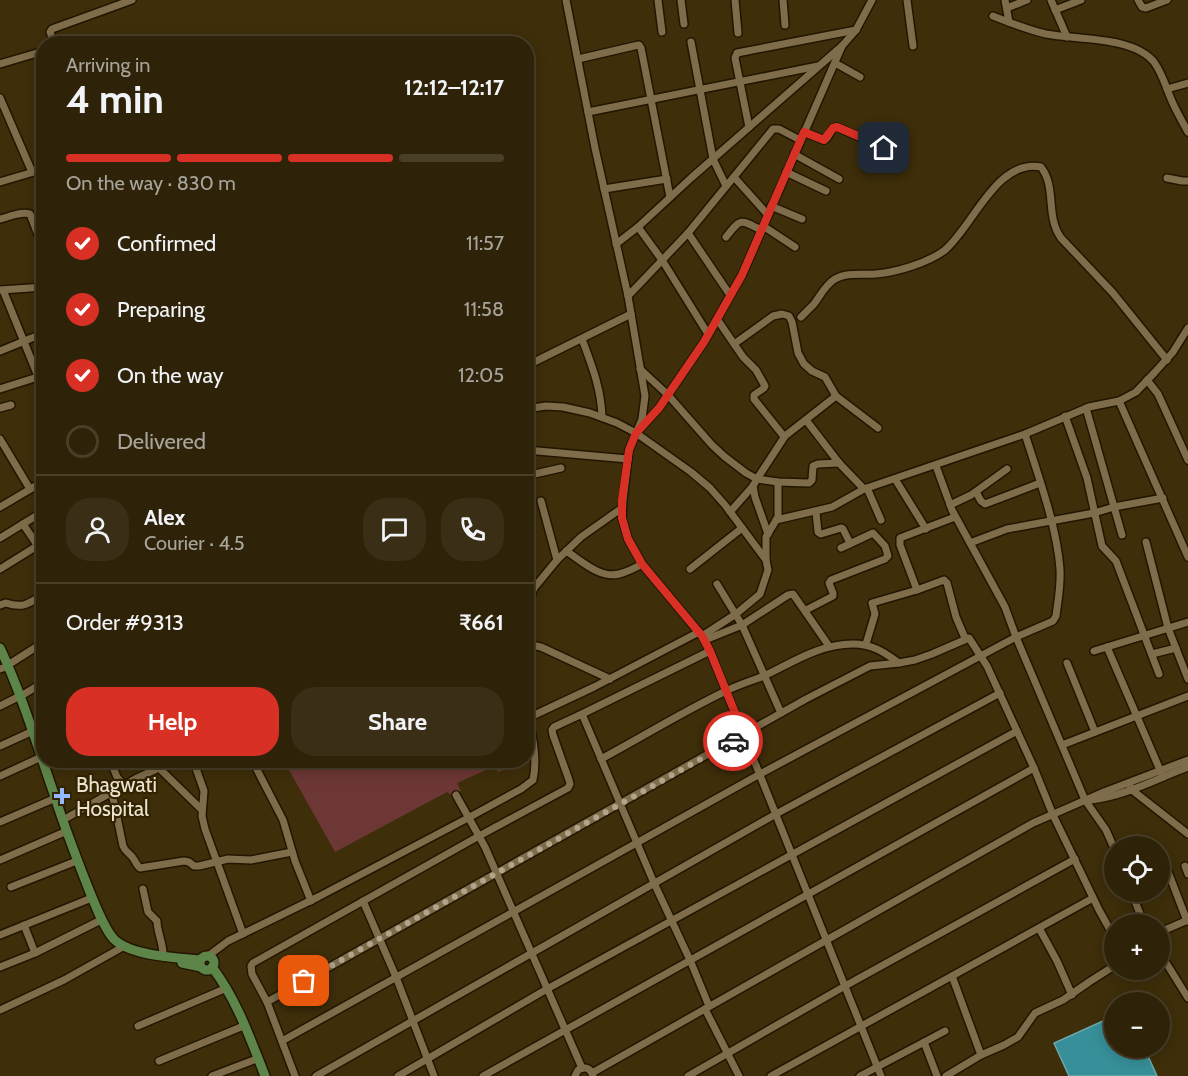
<!DOCTYPE html>
<html lang="en">
<head>
<meta charset="utf-8">
<style>
	:root { --surface:#2e2208; --page:#3a2f16; --text:#f1f3f6; --muted:#a7a49c; --line:#493f29; --accent:#d93025 }
	body { margin:0; font-family:Cabin,sans-serif; background:var(--page); color:var(--text); height:100vh; display:flex; flex-direction:column; font-size:22px; white-space:nowrap }
	* { box-sizing:border-box; margin:0 }
	p { font-size:20px; color:var(--muted) }
	.icon { flex:none; width:33px; height:33px; fill:none; stroke:currentColor; stroke-width:2; stroke-linecap:round; stroke-linejoin:round }
	.map { position:relative; flex:1; overflow:hidden }
	.side { position:absolute; left:36px; top:36px; width:498px; height:732px; display:flex; flex-direction:column; background:var(--surface); border-radius:24px; box-shadow:0 3px 15px #0003,0 0 0 2px var(--line) }
	.side>* { flex:none }
	.buttons { position:absolute; left:1104px; top:836px; display:grid; gap:12px }
	.buttons a { display:grid; place-items:center; width:66px; height:66px; border-radius:50%; background:var(--surface); box-shadow:0 3px 15px #0003,0 0 0 2px var(--line); font-size:30px }
	.pin { position:absolute; display:grid; place-items:center; width:51px; height:51px; color:#fff; margin:-26px; border-radius:12px; box-shadow:0 3px 9px #0006 }
	.courier { position:absolute; display:grid; place-items:center; width:60px; height:60px; margin:-30px; border:4px solid #d93025; border-radius:50%; background:#fff; color:#222; box-shadow:0 2px 8px #0007 }
	.headline em { font-style:normal; font-weight:700 }
	.headline div { display:flex; flex-direction:column-reverse }
	.headline { display:flex; align-items:center; justify-content:space-between; height:102px; padding:0 30px }
	h1 { font-size:39px; font-weight:700; line-height:45px }
	.bar { display:grid; grid-template-columns:repeat(4,1fr); gap:9px 6px; align-content:center; height:72px; padding:0 30px }
	.bar i { height:8px; border-radius:4px; background:var(--line) }
	.bar .selected { background:var(--accent) }
	.bar p { grid-column:span 4 }
	.line { display:flex; align-items:center; gap:15px; padding:0 30px; border-top:2px solid var(--line) }
	.line div { flex:1 }
	.round { display:grid; place-items:center; flex:none; width:63px; height:63px; border-radius:24px; background:var(--page) }
	ol { padding:0 30px; list-style:none }
	li { display:flex; align-items:center; gap:18px; height:66px }
	li p { margin-inline-start:auto }
	li .icon { padding:6px; border-radius:50%; background:var(--accent); color:#fff; stroke-width:4 }
	li:last-child { color:var(--muted) }
	li i { width:33px; height:33px; border:3px solid var(--line); border-radius:50% }
	.primary-button { display:flex; gap:12px; margin-top:auto; padding:12px 30px }
	.primary-button a { flex:1; height:69px; border-radius:24px; background:var(--accent); color:#fff; font-size:24px; font-weight:700; line-height:69px; text-align:center }
	.primary-button a+a { background:var(--page); color:var(--text) }
	.map>svg:first-child { display:block }
</style>
</head>
<body>
<div class="map">
<svg width="1188" height="1076" viewBox="0 0 1188 1076">
	<rect width="100%" height="100%" fill="#3e2e0a"/>
	<polygon fill="#6c3734" points="514,760 514,766 498,772 495,766 457,783 461,791 451,795 447,792 335,852 284,761"/>
	<polygon fill="#379099" stroke="#6ea9aa" stroke-width="1.5" points="1114,1016 1114,1047 1144,1047 1157,1076 1069,1076 1054,1043"/>
	<g fill="none" stroke-linecap="round" stroke-linejoin="round">
		<defs>
			<g id="minor">
				<polyline points="566,0 595,148 628,296 645,396 642,419 629,450 623,500 622,518 628,539 642,564 702,636 710,651 881,1076"/>
				<polyline points="658,0 662,32"/>
				<polyline points="681,0 684,24"/>
				<polyline points="735,0 738,33"/>
				<polyline points="783,0 785,25"/>
				<polyline points="907,0 913,46"/>
				<polyline points="1005,0 1009,22"/>
				<polyline points="1051,0 1067,37"/>
				<polyline points="1138,0 1142,7 1146,8 1167,0"/>
				<polyline points="1007,8 1027,0"/>
				<polyline points="1055,10 1081,0"/>
				<path d="M 993,16 C 1011,23 1028,30 1046,34 C 1077,40 1133,36 1154,62 C 1162,73 1166,87 1171,99 C 1176,111 1182,121 1188,132"/>
				<polyline points="691,42 713,159 726,186"/>
				<polyline points="54,44 50,32 52,29 132,0"/>
				<polyline points="578,59 634,46 639,45 641,48 670,197"/>
				<polyline points="835,63 860,77"/>
				<polyline points="0,64 44,51"/>
				<polyline points="1167,89 1188,83"/>
				<polyline points="0,98 32,172"/>
				<polyline points="588,112 818,66"/>
				<polyline points="749,127 735,58 737,53 856,30"/>
				<polyline points="804,132 824,140 827,138 833,128 837,127 888,150"/>
				<polyline points="794,154 839,179"/>
				<polyline points="786,172 826,191"/>
				<polyline points="734,177 768,215"/>
				<polyline points="1167,178 1182,181 1188,181"/>
				<polyline points="0,182 44,169"/>
				<polyline points="604,189 667,179"/>
				<polyline points="771,206 802,219"/>
				<path d="M 0,219 C 9,217 21,211 30,214 L 44,250"/>
				<polyline points="763,226 795,247"/>
				<polyline points="638,227 662,260 708,334"/>
				<polyline points="688,233 730,295"/>
				<path d="M 726,237 C 741,218 740,219 761,230"/>
				<polyline points="616,244 638,227 691,178 842,46 856,30 872,0"/>
				<polyline points="1,290 44,287"/>
				<polyline points="3,290 44,391"/>
				<polyline points="628,296 688,233 773,129 779,129 800,140"/>
				<path d="M 801,317 C 806,312 810,308 814,304 C 820,296 826,284 835,279 C 846,272 863,275 876,274 C 897,272 928,263 945,250 C 974,225 996,159 1041,167 C 1057,188 1045,215 1061,238 L 1113,293 L 1167,360"/>
				<polyline points="717,319 743,357 756,370 765,386 764,388 754,395 754,399 782,434 785,436 836,396"/>
				<path d="M 582,339 C 592,366 601,388 602,417"/>
				<polyline points="734,344 773,316 782,314 789,316 792,322 798,353 804,364 812,371 825,377 836,396 878,428"/>
				<polyline points="0,351 44,333"/>
				<polyline points="526,366 631,314"/>
				<polyline points="640,369 668,395 712,445 725,457 746,473 757,479 778,482 809,483 812,480 813,466 818,464 839,463"/>
				<polyline points="1147,380 1158,394 1188,460"/>
				<polyline points="0,389 44,375"/>
				<polyline points="1119,401 1188,557"/>
				<polyline points="0,408 11,405"/>
				<polyline points="1086,408 1122,535"/>
				<polyline points="526,409 546,406 563,407 590,413 617,423 636,433 691,472 710,488 725,505 766,560"/>
				<polyline points="1065,416 1087,478 1102,546 1116,561 1159,674"/>
				<polyline points="806,420 839,463 864,489 1025,434 1089,407 1119,401 1136,392 1155,372 1173,352 1188,328"/>
				<polyline points="640,429 659,408 704,342 742,275 842,46"/>
				<polyline points="0,439 30,489"/>
				<polyline points="526,450 628,459"/>
				<polyline points="936,466 952,510 1005,607 1016,637 1085,800 1106,830 1114,848"/>
				<polyline points="526,476 561,468"/>
				<polyline points="895,479 926,529"/>
				<polyline points="753,486 755,497 768,534"/>
				<polyline points="867,488 881,520"/>
				<polyline points="976,492 981,501 985,504 1040,483"/>
				<polyline points="541,501 557,560"/>
				<polyline points="950,505 971,495 1007,469"/>
				<polyline points="0,507 44,481"/>
				<polyline points="730,512 753,486 757,479 785,436"/>
				<polyline points="816,512 818,532 821,534 841,528 843,529 850,543"/>
				<polyline points="776,520 832,507 864,489"/>
				<polyline points="23,524 44,555"/>
				<polyline points="0,538 44,511"/>
				<polyline points="1146,542 1168,628 1188,679"/>
				<polyline points="970,543 1007,529 1094,513 1114,507 1163,498"/>
				<path d="M 566,551 C 582,561 600,579 619,574 C 627,572 635,568 642,564"/>
				<polyline points="0,569 37,546"/>
				<polyline points="690,569 742,528"/>
				<polyline points="717,584 742,625 781,713"/>
				<polyline points="917,590 900,545 900,538 955,517"/>
				<path d="M 0,605 L 6,603 C 23,609 30,603 44,594"/>
				<polyline points="526,609 534,588 557,560 581,537 622,508"/>
				<polyline points="806,610 833,596 833,593 829,583 831,580 885,559 888,556 885,546 873,533 841,548"/>
				<polyline points="702,636 736,614 760,594 768,570 766,560 766,537 778,517 778,482"/>
				<polyline points="705,640 742,625 788,595 793,594 829,646"/>
				<polyline points="866,644 875,614 872,603 917,590 944,580 947,583 956,617 965,638"/>
				<polyline points="526,647 536,646 541,647 610,679"/>
				<polyline points="1107,647 1163,777"/>
				<polyline points="1094,651 1188,622"/>
				<polyline points="1152,654 1176,648"/>
				<polyline points="1067,663 1095,732"/>
				<polyline points="8,665 44,642"/>
				<polyline points="0,669 3,668"/>
				<polyline points="21,696 44,682"/>
				<polyline points="0,706 16,698"/>
				<polyline points="582,714 654,883 690,960 709,1006"/>
				<polyline points="528,718 594,687 699,632"/>
				<polyline points="1062,745 1188,696"/>
				<polyline points="0,746 33,731"/>
				<path d="M 601,759 C 642,737 684,711 726,691 C 738,685 751,681 764,676 C 793,662 820,644 853,644 C 872,644 884,652 899,663 L 915,660 L 932,654 L 969,638 L 987,666 L 1034,768 L 1053,815 L 1099,910 L 1114,937"/>
				<polyline points="110,760 117,777 124,785"/>
				<polyline points="193,760 204,791 202,816 205,829 243,934"/>
				<polyline points="252,760 283,820 295,861 311,901"/>
				<polyline points="160,769 202,810"/>
				<polyline points="0,776 37,759"/>
				<polyline points="1130,786 1132,790 1188,834"/>
				<path d="M 112,793 L 123,846 C 125,852 130,853 133,858 C 136,862 136,865 140,868 L 184,861 L 189,862 L 194,866 L 199,866 L 228,859 L 251,860 L 292,852"/>
				<polyline points="456,795 485,847 582,1068"/>
				<path d="M 1091,800 C 1125,796 1156,779 1188,767"/>
				<polyline points="63,820 135,779 176,760"/>
				<polyline points="0,822 51,800"/>
				<polyline points="0,860 67,831"/>
				<polyline points="1185,866 1188,874"/>
				<polyline points="1167,869 1187,921"/>
				<polyline points="11,887 74,862"/>
				<path d="M 143,889 L 148,912 L 157,921 C 157,933 164,944 163,957"/>
				<polyline points="1131,891 1144,924"/>
				<polyline points="363,901 396,977 434,1076"/>
				<polyline points="24,925 35,953"/>
				<polyline points="1039,928 1057,961 1072,995"/>
				<polyline points="1160,932 1188,920"/>
				<polyline points="0,935 89,899"/>
				<polyline points="1160,953 1188,998"/>
				<path d="M 208,956 L 228,941 L 318,897 L 468,818 L 521,789 L 533,780 C 538,758 532,732 526,710"/>
				<polyline points="0,967 35,953 99,921"/>
				<polyline points="952,976 981,1055"/>
				<polyline points="267,1002 806,699 870,666 899,663"/>
				<polyline points="705,1009 739,1076"/>
				<polyline points="0,1010 64,980 121,948"/>
				<polyline points="138,1026 222,990"/>
				<path d="M 282,1041 L 760,774 L 1016,637 L 1053,621 L 1056,616 C 1058,600 1061,585 1060,569 C 1057,527 1038,475 1025,434"/>
				<polyline points="924,1042 937,1076"/>
				<polyline points="159,1061 241,1027"/>
				<polyline points="592,1073 1033,823 1104,792 1188,760"/>
				<polyline points="212,1076 254,1060"/>
				<polyline points="295,1076 267,1002 252,974 251,966 253,963 479,836 568,788 570,784 569,780 553,735 552,730 554,727 582,714 710,651"/>
				<polyline points="316,1076 776,814 1000,693"/>
				<polyline points="398,1076 547,989 1017,731"/>
				<polyline points="483,1076 1034,768"/>
				<path d="M 575,1076 L 578,1070 C 585,1066 591,1068 593,1076"/>
				<polyline points="688,1076 845,986 1075,859"/>
				<polyline points="771,1076 1093,898"/>
				<polyline points="860,1076 945,1031"/>
				<polyline points="946,1076 981,1055 1004,1045 1018,1037 1035,1013 1063,1000 1089,982 1114,966"/>
			</g>
			<g id="major">
				<path d="M 0,648 C 22,695 37,745 54,794 C 62,820 72,846 82,872 C 88,887 104,932 116,941 C 134,956 178,958 200,960"/>
				<circle cx="207" cy="963" r="7"/>
				<polyline points="182,963 201,967"/>
				<path d="M 212,967 C 237,1000 250,1038 265,1076"/>
			</g>
		</defs>
		<use href="#minor" stroke="#221600" stroke-width="10"/>
		<use href="#major" stroke="#221600" stroke-width="12"/>
		<use href="#minor" stroke="#7e6c4a" stroke-width="7"/>
		<use href="#major" stroke="#5e8549" stroke-width="9"/>
	</g>
	<g fill="none" stroke-linecap="round" stroke-linejoin="round">
		<polyline stroke="#b0a48b" stroke-width="6" stroke-dasharray="0 10.8" points="304,981 733,741"/>
		<polyline stroke="#d93025" stroke-width="8" points="733,741 744,735 710,651 702,636 642,564 628,539 622,518 622,500 629,450 636,433 659,408 704,342 742,275 804,132 824,140 833,128 837,127 870,141 884,148"/>
	</g>
	<path fill="#94b7fd" stroke="#332401" stroke-width="2" d="M59 787h6v6h6v6h-6v6h-6v-6h-6v-6h6z"/>
	<g text-anchor="middle" dominant-baseline="central" stroke-width="4.5" stroke-linejoin="round" paint-order="stroke">
		<g font-size="21" fill="#eee4d1" stroke="#332401" text-anchor="start">
			<text x="76" y="784">Bhagwati<tspan x="76" dy="24">Hospital</tspan></text>
		</g>
	</g>
</svg>
<div class="buttons">
<a><svg class="icon" aria-label="locate" viewBox="0 0 24 24"><circle cx="12" cy="12" r="6"/><path d="M12 2v4M12 18v4M2 12h4M18 12h4"/></svg></a>
<a>+</a>
<a>−</a>
</div>
<div class="pin" style="left:304px;top:981px;background:#ea580c"><svg class="icon" aria-label="bag" viewBox="0 0 24 24"><path d="M5 8h14l-1 12H6zM9 8a3 3 0 0 1 6 0"/></svg></div>
<div class="pin" style="left:884px;top:148px;background:#1f2937"><svg class="icon" aria-label="home" viewBox="0 0 24 24"><path d="M3 11l9-7 9 7M6 9v11h12V9"/></svg></div>
<div class="courier" style="left:733px;top:741px"><svg class="icon" aria-label="car" viewBox="0 0 24 24"><path d="M5 17H2v-5l4-1 3-4h7l3 4 3 1v5h-3M9 17h6M6 11h13"/><circle cx="7" cy="17" r="2"/><circle cx="17" cy="17" r="2"/></svg></div>
<section class="side">
<div class="headline"><div><h1>4 min</h1><p>Arriving in</p></div><em>12:12–12:17</em></div>
<div class="bar"><i class="selected"></i><i class="selected"></i><i class="selected"></i><i></i><p>On the way · 830 m</p></div>
<ol>
<li><svg class="icon" aria-label="check" viewBox="0 0 24 24"><path d="M5 12l5 5 9-10"/></svg>Confirmed<p>11:57</p></li>
<li><svg class="icon" aria-label="check" viewBox="0 0 24 24"><path d="M5 12l5 5 9-10"/></svg>Preparing<p>11:58</p></li>
<li><svg class="icon" aria-label="check" viewBox="0 0 24 24"><path d="M5 12l5 5 9-10"/></svg>On the way<p>12:05</p></li>
<li><i></i>Delivered</li>
</ol>
<div class="line" style="height:108px"><a class="round"><svg class="icon" aria-label="person" viewBox="0 0 24 24"><circle cx="12" cy="8" r="4"/><path d="M4 21q1-7 8-7t8 7"/></svg></a><div><b>Alex</b><p>Courier · 4.5</p></div><a class="round"><svg class="icon" aria-label="chat" viewBox="0 0 24 24"><path d="M4 5h16v11H9l-5 4z"/></svg></a><a class="round"><svg class="icon" aria-label="phone" viewBox="0 0 24 24"><path d="M5 4h4l2 5-3 2q2 4 5 5l2-3 5 2v4C11 20 4 13 5 4z"/></svg></a></div>
<div class="line" style="height:78px"><div>Order #9313</div><b>₹661</b></div>
<div class="primary-button"><a>Help</a><a>Share</a></div>
</section>
</div>
</body>
</html>
